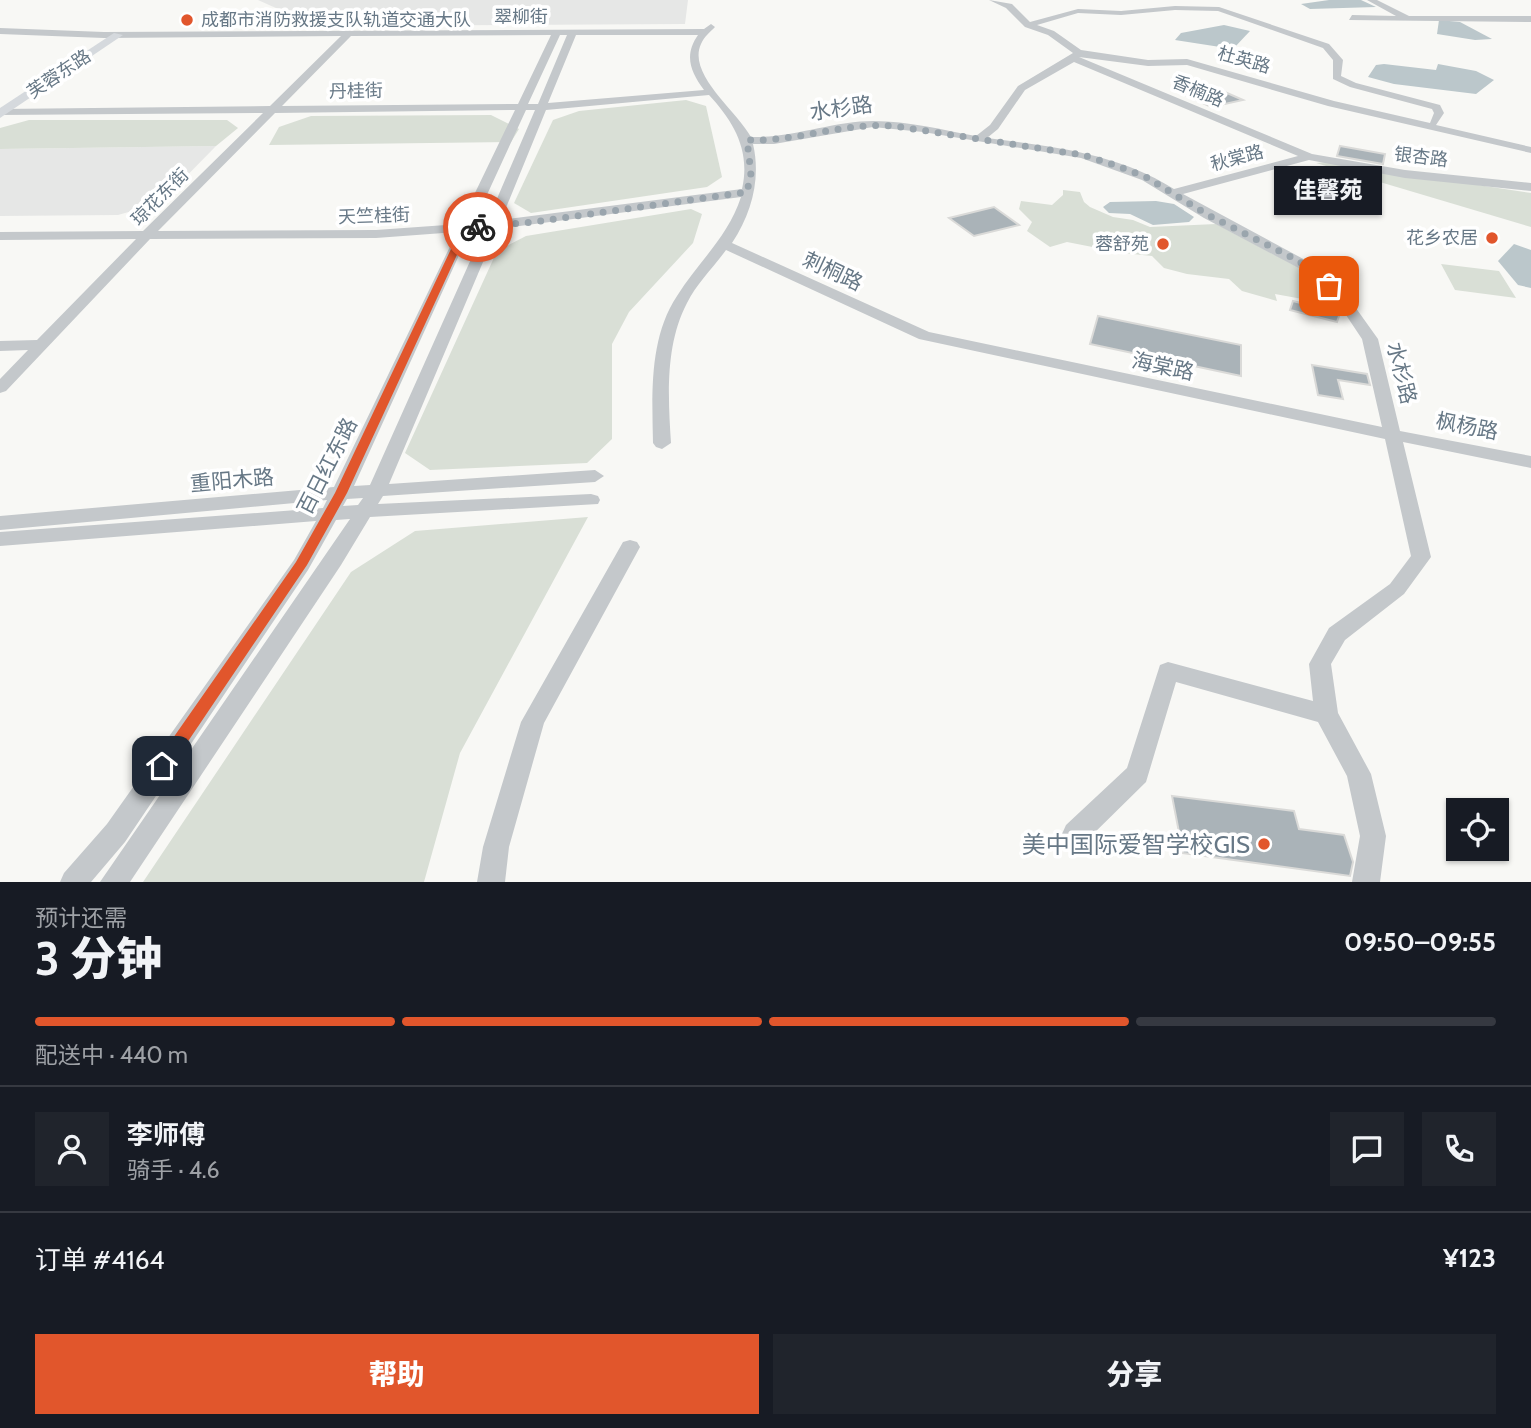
<!DOCTYPE html>
<html lang="zh">
<head>
<meta charset="utf-8">
<style>
	:root { --surface:#171b24; --page:#20242c; --text:#f1f3f6; --muted:#9ea1a6; --line:#363941; --accent:#e1562c }
	body { margin:0; font-family:Cabin,"Noto Sans SC",sans-serif; background:var(--page); color:var(--text); height:100vh; display:flex; flex-direction:column; font-size:26px; white-space:nowrap }
	* { box-sizing:border-box; margin:0 }
	p { font-size:23px; color:var(--muted) }
	.icon { flex:none; width:38px; height:38px; fill:none; stroke:currentColor; stroke-width:2; stroke-linecap:round; stroke-linejoin:round }
	.map { position:relative; height:882px; overflow:hidden }
	.details { display:flex; flex-direction:column; background:var(--surface); flex:1 }
	.details>* { flex:none }
	.fabs { position:absolute; left:1446px; top:798px; display:grid; gap:14px }
	.fabs a { display:grid; place-items:center; width:63px; height:63px; border-radius:0px; background:var(--surface); box-shadow:0 2px 5px #0004; font-size:35px }
	.pin { position:absolute; display:grid; place-items:center; width:60px; height:60px; color:#fff; margin:-30px; border-radius:14px; box-shadow:0 4px 10px #0006 }
	.courier { position:absolute; display:grid; place-items:center; width:70px; height:70px; margin:-35px; border:5px solid #e1562c; border-radius:50%; background:#fff; color:#222; box-shadow:0 2px 9px #0007 }
	.bubble { position:absolute; height:49px; border-radius:0px; background:var(--surface); box-shadow:0 2px 5px #0004; font-size:23px; font-weight:800; line-height:49px; text-align:center }
	.headline em { font-style:normal; font-weight:800 }
	.headline div { display:flex; flex-direction:column-reverse }
	.headline { display:flex; align-items:center; justify-content:space-between; height:119px; padding:0 35px }
	h1 { font-size:46px; font-weight:800; line-height:52px }
	.bar { display:grid; grid-template-columns:repeat(4,1fr); gap:10px 7px; align-content:center; height:84px; padding:0 35px }
	.bar i { height:9px; border-radius:5px; background:var(--line) }
	.bar .on { background:var(--accent) }
	.bar p { grid-column:span 4 }
	.line { display:flex; align-items:center; gap:18px; padding:0 35px; border-top:2px solid var(--line) }
	.line div { flex:1 }
	.round { display:grid; place-items:center; flex:none; width:74px; height:74px; border-radius:0px; background:var(--page) }
	.button { display:flex; gap:14px; margin-top:auto; padding:14px 35px }
	.button a { flex:1; height:80px; border-radius:0px; background:var(--accent); color:#fff; font-size:28px; font-weight:800; line-height:80px; text-align:center }
	.button a+a { background:var(--page); color:var(--text) }
	.map>svg:first-child { display:block }
</style>
</head>
<body>
<div class="map">
<svg width="1531" height="882" viewBox="0 0 1531 882">
	<rect width="100%" height="100%" fill="#f8f8f5"/>
	<g fill="#e6e7e6">
		<polygon points="258,0 688,0 685,24 316,26"/>
		<polygon points="216,146 160,203 118,215 0,216 0,149"/>
	</g>
	<g fill="#d9dfd6">
		<polygon points="686,100 706,106 722,177 707,187 531,213 514,203 553,120 579,111"/>
		<polygon points="491,115 519,129 511,142 269,145 279,127 311,116"/>
		<polygon points="29,120 227,120 238,128 216,146 0,149 0,128"/>
		<polygon points="1326,162 1531,193 1531,227 1316,163"/>
		<polygon points="1063,190 1080,192 1084,202 1090,207 1113,217 1133,220 1150,227 1216,224 1313,275 1333,301 1319,302 1275,294 1277,301 1242,291 1229,279 1187,274 1164,268 1152,256 1123,253 1067,242 1050,247 1027,231 1032,222 1019,209 1021,201 1052,205 1063,195"/>
		<polygon points="691,209 702,214 693,243 629,312 612,344 612,439 587,463 430,470 405,453 497,251 526,236"/>
		<polygon points="1441,264 1499,271 1516,298 1455,290"/>
		<polygon points="588,517 460,753 424,882 143,882 351,572 415,531"/>
	</g>
	<g fill="#bbc7cb">
		<polygon points="1329,0 1361,0 1376,7 1310,9 1301,4"/>
		<polygon points="1439,20 1460,22 1492,39 1475,40 1437,34"/>
		<polygon points="1224,25 1250,31 1233,49 1175,40 1181,33"/>
		<polygon points="1384,64 1436,70 1438,64 1476,71 1494,80 1476,94 1394,84 1368,77 1376,65"/>
		<polygon points="1156,201 1174,204 1194,217 1189,222 1153,225 1130,214 1109,213 1103,207 1110,202"/>
		<polygon points="1514,244 1531,250 1531,288 1518,285 1498,261"/>
	</g>
	<g fill="#aab3b8" stroke="#dadad8" stroke-width="2">
		<polygon points="1211,86 1243,100 1211,107 1179,92"/>
		<polygon points="1340,146 1385,154 1383,164 1337,156"/>
		<polygon points="994,207 1019,225 974,236 949,218"/>
		<polygon points="1293,301 1340,313 1337,322 1290,310"/>
		<polygon points="1098,316 1241,345 1241,376 1090,344"/>
		<polygon points="1312,365 1367,374 1370,385 1338,380 1343,399 1318,395"/>
		<polygon points="1172,796 1294,811 1299,829 1344,835 1353,862 1350,876 1183,853"/>
	</g>
	<g fill="none" stroke-linecap="round" stroke-linejoin="round">
		<g fill="#c4c8cb" fill-rule="evenodd">
			<path d="M 989,0 L 1012,4 L 1030,22 L 1078,9 L 1121,11 L 1175,6 L 1219,7 L 1329,44 L 1343,60 L 1341,76 L 1356,83 L 1440,105 L 1444,113 L 1436,125 L 1531,147 L 1531,153 L 1328,106 L 1187,65 L 1148,66 L 1079,57 L 1312,154 L 1405,170 L 1531,183 L 1531,191 L 1405,178 L 1309,160 L 1183,194 L 1320,268 L 1348,297 L 1378,339 L 1400,431 L 1531,456 L 1531,468 L 1403,442 L 1431,557 L 1404,594 L 1345,640 L 1331,664 L 1338,713 L 1371,774 L 1386,836 L 1380,882 L 1352,882 L 1360,836 L 1347,776 L 1318,722 L 1176,682 L 1146,782 L 1084,843 L 1075,846 L 1066,843 L 1062,834 L 1066,825 L 1127,768 L 1160,665 L 1168,662 L 1313,701 L 1309,664 L 1329,628 L 1390,584 L 1411,556 L 1385,439 L 919,339 L 726,250 C 713,268 697,283 687,303 C 665,345 668,397 671,443 L 662,449 L 656,447 L 653,443 C 652,394 649,338 677,296 C 699,261 728,237 741,197 L 497,229 L 389,484 L 595,470 L 604,476 L 595,482 L 383,496 L 378,504 L 591,494 L 598,496 L 600,500 L 598,504 L 370,517 L 341,565 L 130,882 L 100,882 L 350,519 L 336,520 L 308,570 L 125,842 L 91,882 L 60,882 L 64,873 L 107,824 L 294,560 L 316,521 L 0,546 L 0,532 L 323,508 L 327,500 L 0,530 L 0,516 L 334,487 L 457,232 L 376,238 L 150,239 L 6,391 L 0,393 L 0,379 L 28,350 L 0,351 L 0,341 L 37,340 L 136,239 L 0,240 L 0,232 L 143,231 L 263,113 L 0,115 L 0,109 L 270,106 L 341,36 L 104,38 L 0,34 L 0,28 L 104,32 L 704,29 L 711,24 L 715,27 C 710,32 704,37 701,44 C 687,74 737,111 751,137 C 793,138 833,121 874,121 C 908,121 943,130 976,136 L 990,125 L 1018,86 L 1073,53 L 1048,35 L 1025,27 L 1006,8 ZM 1175,10 L 1218,11 L 1323,48 L 1333,60 L 1333,79 L 1350,87 L 1432,109 L 1434,113 L 1430,123 L 1334,101 L 1187,59 L 1148,60 L 1081,50 L 1054,31 L 1037,25 L 1078,13 L 1121,15 ZM 551,35 L 518,104 L 282,106 L 351,36 ZM 560,35 L 567,35 L 538,104 L 528,104 ZM 576,35 L 698,35 C 684,55 690,71 704,90 L 548,103 ZM 1074,62 L 1298,156 L 1174,189 C 1116,153 1054,147 987,138 L 998,129 L 1025,90 ZM 709,95 C 733,121 751,150 742,189 L 501,220 L 546,110 ZM 515,110 L 460,224 L 376,230 L 158,231 L 275,113 ZM 526,110 L 535,110 L 487,222 L 474,223 ZM 873,127 L 923,132 L 1081,158 L 1142,180 L 1204,218 L 1310,274 L 1338,303 L 1362,339 L 1382,427 L 929,332 L 732,243 C 752,213 761,178 753,144 L 774,144 ZM 484,230 L 370,485 L 354,486 L 470,231 ZM 363,498 L 358,505 L 343,506 L 347,499 Z"/>
			<polygon points="1367,0 1377,0 1409,16 1531,16 1531,22 1349,20 1352,15 1396,16"/>
			<polygon points="630,540 637,542 640,547 544,723 509,847 505,882 477,882 483,847 521,722 623,542"/>
		</g>
		<polygon fill="#d5d9dd" fill-rule="evenodd" points="114,33 123,35 0,118 0,108"/>
	</g>
	<polygon fill="#e1562c" points="478,225 481,229 468,231 347,493 307,565 168,771 157,771 154,766 157,761 296,562 335,493 461,228"/>
	<g fill="none" stroke-linecap="round" stroke-linejoin="round">
		<path stroke="#9aa5ad" stroke-width="7" stroke-dasharray="0 12.6" d="M 478,227 L 533,222 L 747,192 L 751,173 L 747,140 C 797,142 844,122 894,126 L 1083,155 L 1115,165 L 1146,177 L 1208,215 L 1293,258 L 1315,271 L 1329,286"/>
	</g>
	<g fill="#e1562c" stroke="#fff" stroke-width="2.5">
		<circle cx="187" cy="20" r="7"/>
		<circle cx="1492" cy="238" r="7"/>
		<circle cx="1163" cy="244" r="7"/>
		<circle cx="1264" cy="844" r="7"/>
	</g>
	<g text-anchor="middle" dominant-baseline="central" stroke-width="7" stroke-linejoin="round" paint-order="stroke">
		<g font-size="18" fill="#677886" stroke="#fff">
			<text x="521" y="17">翠柳街</text>
			<text transform="translate(1244 60) rotate(16)">杜英路</text>
			<text transform="translate(59 74) rotate(-34)">芙蓉东路</text>
			<text transform="translate(356 91) rotate(-1)">丹桂街</text>
			<text transform="translate(1198 91) rotate(23)">香楠路</text>
			<text transform="translate(1421 157) rotate(7)">银杏路</text>
			<text transform="translate(1237 158) rotate(-15)">秋棠路</text>
			<text transform="translate(160 197) rotate(-45)">琼花东街</text>
			<text transform="translate(374 216) rotate(-2)">天竺桂街</text>
		</g>
		<g font-size="18" fill="#677886" stroke="#fff" text-anchor="end">
			<text x="201" y="20" text-anchor="start">成都市消防救援支队轨道交通大队</text>
			<text x="1478" y="238">花乡农居</text>
			<text x="1149" y="244">蓉舒苑</text>
		</g>
		<g font-size="21" fill="#677886" stroke="#fff">
			<text transform="translate(841 108) rotate(-8)">水杉路</text>
			<text transform="translate(833 271) rotate(25)">刺桐路</text>
			<text transform="translate(1163 366) rotate(12)">海棠路</text>
			<text transform="translate(1402 373) rotate(76)">水杉路</text>
			<text transform="translate(1467 426) rotate(11)">枫杨路</text>
			<text transform="translate(327 466) rotate(-63)">百日红东路</text>
			<text transform="translate(232 480) rotate(-5)">重阳木路</text>
		</g>
		<g font-size="24" fill="#677886" stroke="#fff" text-anchor="end">
			<text x="1250" y="844">美中国际爱智学校GIS</text>
		</g>
	</g>
</svg>
<div class="fabs">
<a><svg class="icon" aria-label="locate" viewBox="0 0 24 24"><circle cx="12" cy="12" r="6"/><path d="M12 2v4M12 18v4M2 12h4M18 12h4"/></svg></a>
</div>
<div class="pin" style="left:1329px;top:286px;background:#ea580c"><svg class="icon" aria-label="bag" viewBox="0 0 24 24"><path d="M5 8h14l-1 12H6zM9 8a3 3 0 0 1 6 0"/></svg></div>
<div class="pin" style="left:162px;top:766px;background:#1f2937"><svg class="icon" aria-label="home" viewBox="0 0 24 24"><path d="M3 11l9-7 9 7M6 9v11h12V9"/></svg></div>
<div class="courier" style="left:478px;top:227px"><svg class="icon" aria-label="bike" viewBox="0 0 24 24"><circle cx="6" cy="16" r="4"/><circle cx="18" cy="16" r="4"/><path d="M6 16l4-8h5l3 8M10 8l3 8H6M13 5h3"/></svg></div>
<div class="bubble" style="left:1274px;top:166px;width:108px">佳馨苑</div>
</div>
<section class="details">
<div class="headline"><div><h1>3 分钟</h1><p>预计还需</p></div><em>09:50–09:55</em></div>
<div class="bar"><i class="on"></i><i class="on"></i><i class="on"></i><i></i><p>配送中 · 440 m</p></div>
<div class="line" style="height:126px"><a class="round"><svg class="icon" aria-label="person" viewBox="0 0 24 24"><circle cx="12" cy="8" r="4"/><path d="M4 21q1-7 8-7t8 7"/></svg></a><div><b>李师傅</b><p>骑手 · 4.6</p></div><a class="round"><svg class="icon" aria-label="chat" viewBox="0 0 24 24"><path d="M4 5h16v11H9l-5 4z"/></svg></a><a class="round"><svg class="icon" aria-label="phone" viewBox="0 0 24 24"><path d="M5 4h4l2 5-3 2q2 4 5 5l2-3 5 2v4C11 20 4 13 5 4z"/></svg></a></div>
<div class="line" style="height:91px"><div>订单 #4164</div><b>¥123</b></div>
<div class="button"><a>帮助</a><a>分享</a></div>
</section>
</body>
</html>
